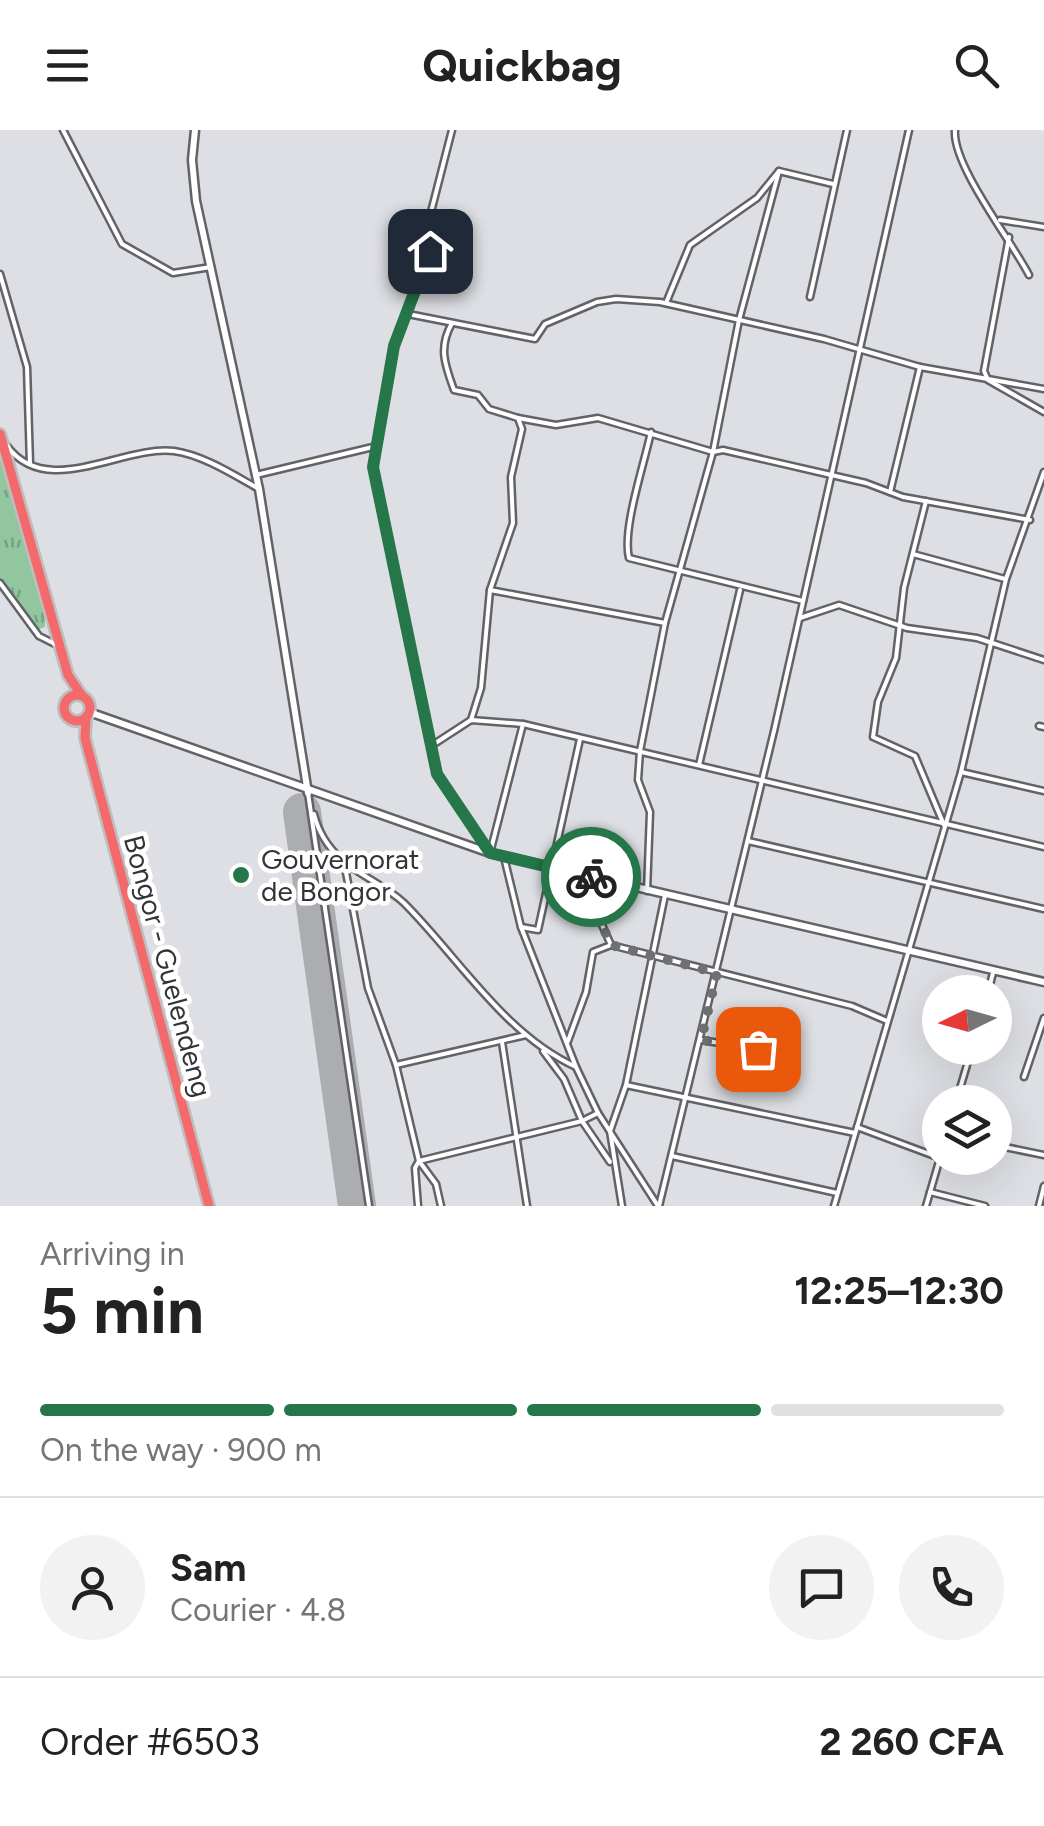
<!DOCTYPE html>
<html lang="en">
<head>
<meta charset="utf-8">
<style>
	:root { --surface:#fff; --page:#f2f2f2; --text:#222; --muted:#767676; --line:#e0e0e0; --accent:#257749 }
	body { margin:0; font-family:Figtree,sans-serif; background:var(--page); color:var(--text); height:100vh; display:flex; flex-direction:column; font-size:38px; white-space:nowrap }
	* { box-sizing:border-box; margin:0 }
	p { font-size:32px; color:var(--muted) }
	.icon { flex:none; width:55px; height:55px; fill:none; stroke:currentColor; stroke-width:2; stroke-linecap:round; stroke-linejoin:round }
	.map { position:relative; height:1076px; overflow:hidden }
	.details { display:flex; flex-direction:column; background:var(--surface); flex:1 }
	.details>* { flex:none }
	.needle { width:65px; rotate:265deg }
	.tools { position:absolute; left:922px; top:845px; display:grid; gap:20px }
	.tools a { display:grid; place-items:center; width:90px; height:90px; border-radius:50%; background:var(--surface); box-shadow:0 10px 40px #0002; font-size:50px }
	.pin { position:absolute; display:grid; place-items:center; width:85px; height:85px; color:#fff; margin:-42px; border-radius:20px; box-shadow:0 5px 15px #0006 }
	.courier { position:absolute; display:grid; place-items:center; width:100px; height:100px; margin:-50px; border:8px solid #257749; border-radius:50%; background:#fff; color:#222; box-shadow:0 2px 12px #0007 }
	.summary em { font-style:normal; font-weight:700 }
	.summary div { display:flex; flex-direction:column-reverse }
	.summary { display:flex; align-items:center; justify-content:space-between; height:170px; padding:0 40px }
	h1 { font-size:65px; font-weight:700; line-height:75px }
	.bar { display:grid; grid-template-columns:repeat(4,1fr); gap:15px 10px; align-content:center; height:120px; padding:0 40px }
	.bar i { height:12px; border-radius:8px; background:var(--line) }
	.bar .on { background:var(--accent) }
	.bar p { grid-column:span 4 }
	.line { display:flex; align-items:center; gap:25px; padding:0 40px; border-top:2px solid var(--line) }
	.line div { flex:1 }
	.round { display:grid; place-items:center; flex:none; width:105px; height:105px; border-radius:52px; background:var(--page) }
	header { display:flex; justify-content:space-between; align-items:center; height:130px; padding:0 40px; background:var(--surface); font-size:45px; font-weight:700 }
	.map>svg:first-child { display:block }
</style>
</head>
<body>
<header><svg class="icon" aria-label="menu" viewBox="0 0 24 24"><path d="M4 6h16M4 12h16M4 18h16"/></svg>Quickbag<svg class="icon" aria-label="search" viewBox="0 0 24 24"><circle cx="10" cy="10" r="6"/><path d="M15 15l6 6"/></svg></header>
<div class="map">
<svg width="1044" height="1076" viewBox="0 0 1044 1076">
	<defs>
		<pattern id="park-tufts" width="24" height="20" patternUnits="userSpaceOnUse" patternTransform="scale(2.5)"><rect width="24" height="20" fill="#91c69e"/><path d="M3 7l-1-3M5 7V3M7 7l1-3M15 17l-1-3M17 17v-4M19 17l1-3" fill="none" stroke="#77a282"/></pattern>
	</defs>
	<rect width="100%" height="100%" fill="#dedfe4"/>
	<polygon fill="url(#park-tufts)" points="0,326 45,487 45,497 39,499 0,449"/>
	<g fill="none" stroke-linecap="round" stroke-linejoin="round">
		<polyline stroke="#acadb1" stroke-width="38" points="302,682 357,1076"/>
		<defs>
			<g id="street">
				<polyline points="63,0 122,114 173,143 211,137"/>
				<polyline points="452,0 431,82 429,130 394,216 373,337 437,645 487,719"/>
				<path d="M 955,0 C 952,35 1011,110 1029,145"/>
				<polyline points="1000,90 1044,97"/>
				<polyline points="1009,107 984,241 988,250 1044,282"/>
				<polyline points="0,144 27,237 30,334"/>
				<polyline points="810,167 847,0"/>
				<polyline points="666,173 690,115 757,68 779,41 833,54"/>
				<polyline points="408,184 535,209 545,194 597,172 616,169 660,172 824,209 920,237 1044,259"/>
				<path d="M 452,193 C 438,218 445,235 454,260 L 478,265 L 489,279 L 518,288 L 522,299 L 511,347 L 513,393 L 490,460 L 481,558 L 471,590"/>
				<polyline points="518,288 556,295 598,288 713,322 739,190 779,41"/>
				<path d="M 651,302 C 644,335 622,399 629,428 L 803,471"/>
				<path d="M 7,316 C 47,370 122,315 174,321 C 203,325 234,345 259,359"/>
				<polyline points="256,345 377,316"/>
				<polyline points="890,362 920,237"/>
				<polyline points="926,371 904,458 896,528 878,572 873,607 915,626 944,695"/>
				<polyline points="913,424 1005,449"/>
				<polyline points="0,453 39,506 59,516"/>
				<polyline points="490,460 665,493"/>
				<polyline points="800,488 839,475 907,498 977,508 1044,530"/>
				<polyline points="1039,596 1044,597"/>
				<polyline points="431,616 471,590 523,594 1044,717"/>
				<polyline points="699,635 740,460"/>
				<polyline points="961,642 1044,661"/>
				<polyline points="308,663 369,1076"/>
				<path d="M 314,684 C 318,701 328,717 341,729 C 360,746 385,755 404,773 C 459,828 504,904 576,937"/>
				<polyline points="748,711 1044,779"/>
				<polyline points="490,723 523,594"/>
				<polyline points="504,727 521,797 576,937 598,983 658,1076"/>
				<polyline points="344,732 368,858 396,935 419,1031 436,1054 441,1076"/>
				<polyline points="647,761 650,682 638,650 640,621 665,493 713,322 723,320 866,353 903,367 1030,390"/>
				<polyline points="521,797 538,800 580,609"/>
				<polyline points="611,815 852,876 887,891"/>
				<polyline points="988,862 993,843"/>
				<polyline points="701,910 781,923"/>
				<polyline points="568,911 586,862 593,822 611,815 602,795 610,752"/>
				<polyline points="502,912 527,1076"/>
				<polyline points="543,921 564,949 582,991 610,1032"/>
				<polyline points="396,935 526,905"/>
				<polyline points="1024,947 1044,888"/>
				<polyline points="626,955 855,1003"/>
				<polyline points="956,972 972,918"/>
				<polyline points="857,997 940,1028"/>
				<polyline points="995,1015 1044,1025"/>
				<polyline points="672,1026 837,1063"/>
				<polyline points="419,1031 582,991 598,983"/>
				<polyline points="930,1062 985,1076"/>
				<polyline points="418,1076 415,1038 419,1031"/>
				<polyline points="622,1076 610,1001 626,955 665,765"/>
				<polyline points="659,1076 774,601 909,0"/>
				<polyline points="834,1076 961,642 1006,449 1044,342"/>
				<polyline points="926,1076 940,1028"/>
				<polyline points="1039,1076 1044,1056"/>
			</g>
			<g id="secondary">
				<polyline points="195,0 192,30 196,71 259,359 308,663"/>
				<polyline points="89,582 490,723 1044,852"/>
			</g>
			<g id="highway">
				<polyline points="0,304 68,545 82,566"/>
				<circle cx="77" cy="578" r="13"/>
				<polyline points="86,587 85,608 209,1076"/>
			</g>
		</defs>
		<use href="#street" stroke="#616367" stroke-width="9"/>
		<use href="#secondary" stroke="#616367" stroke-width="11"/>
		<use href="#highway" stroke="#bebebe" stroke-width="14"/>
		<use href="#street" stroke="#fff" stroke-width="4"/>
		<use href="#secondary" stroke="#fff" stroke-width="6"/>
		<use href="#highway" stroke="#f3696c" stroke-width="9"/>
	</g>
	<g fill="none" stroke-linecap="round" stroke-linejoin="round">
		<polyline stroke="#6f7072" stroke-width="10" stroke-dasharray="0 18" points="591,747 610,752 602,795 611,815 717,843 701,910 758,919"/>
		<polyline stroke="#257749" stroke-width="12" points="430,121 394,216 373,337 437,644 490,723 591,747"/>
	</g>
	<circle fill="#257749" stroke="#fff" stroke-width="4" cx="241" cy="745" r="10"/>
	<g text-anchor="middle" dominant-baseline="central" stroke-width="9" stroke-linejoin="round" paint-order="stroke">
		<g font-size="28" fill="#333435" stroke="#fff" text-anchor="start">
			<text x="261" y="729">Gouvernorat<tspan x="261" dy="32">de Bongor</tspan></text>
		</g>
		<g font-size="28" fill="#333435" stroke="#fff">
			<text transform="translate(168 836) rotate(75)">Bongor - Guelendeng</text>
		</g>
	</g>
</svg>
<div class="tools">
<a><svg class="needle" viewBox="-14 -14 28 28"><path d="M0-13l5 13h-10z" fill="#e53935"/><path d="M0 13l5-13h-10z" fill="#767676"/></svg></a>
<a><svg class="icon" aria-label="layers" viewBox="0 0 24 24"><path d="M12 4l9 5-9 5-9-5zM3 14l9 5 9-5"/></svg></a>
</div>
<div class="pin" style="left:758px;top:919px;background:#ea580c"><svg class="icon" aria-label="bag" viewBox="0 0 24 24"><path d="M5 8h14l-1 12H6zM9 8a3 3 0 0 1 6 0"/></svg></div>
<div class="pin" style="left:430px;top:121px;background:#1f2937"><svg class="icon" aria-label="home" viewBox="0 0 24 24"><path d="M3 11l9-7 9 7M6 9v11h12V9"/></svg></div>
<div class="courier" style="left:591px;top:747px"><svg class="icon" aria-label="bike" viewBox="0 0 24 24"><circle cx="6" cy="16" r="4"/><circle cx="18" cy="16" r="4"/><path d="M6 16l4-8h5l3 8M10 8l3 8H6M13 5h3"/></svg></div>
</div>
<section class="details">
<div class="summary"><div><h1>5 min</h1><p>Arriving in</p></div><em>12:25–12:30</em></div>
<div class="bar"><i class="on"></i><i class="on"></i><i class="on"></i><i></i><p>On the way · 900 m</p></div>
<div class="line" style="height:180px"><a class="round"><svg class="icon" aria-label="person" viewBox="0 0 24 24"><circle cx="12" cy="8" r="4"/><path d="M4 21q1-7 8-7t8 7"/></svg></a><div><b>Sam</b><p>Courier · 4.8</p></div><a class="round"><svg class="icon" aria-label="chat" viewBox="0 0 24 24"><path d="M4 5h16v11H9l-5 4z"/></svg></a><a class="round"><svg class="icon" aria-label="phone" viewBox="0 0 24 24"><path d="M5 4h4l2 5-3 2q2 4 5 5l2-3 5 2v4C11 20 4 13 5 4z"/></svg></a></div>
<div class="line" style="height:130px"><div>Order #6503</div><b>2 260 CFA</b></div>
</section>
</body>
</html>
